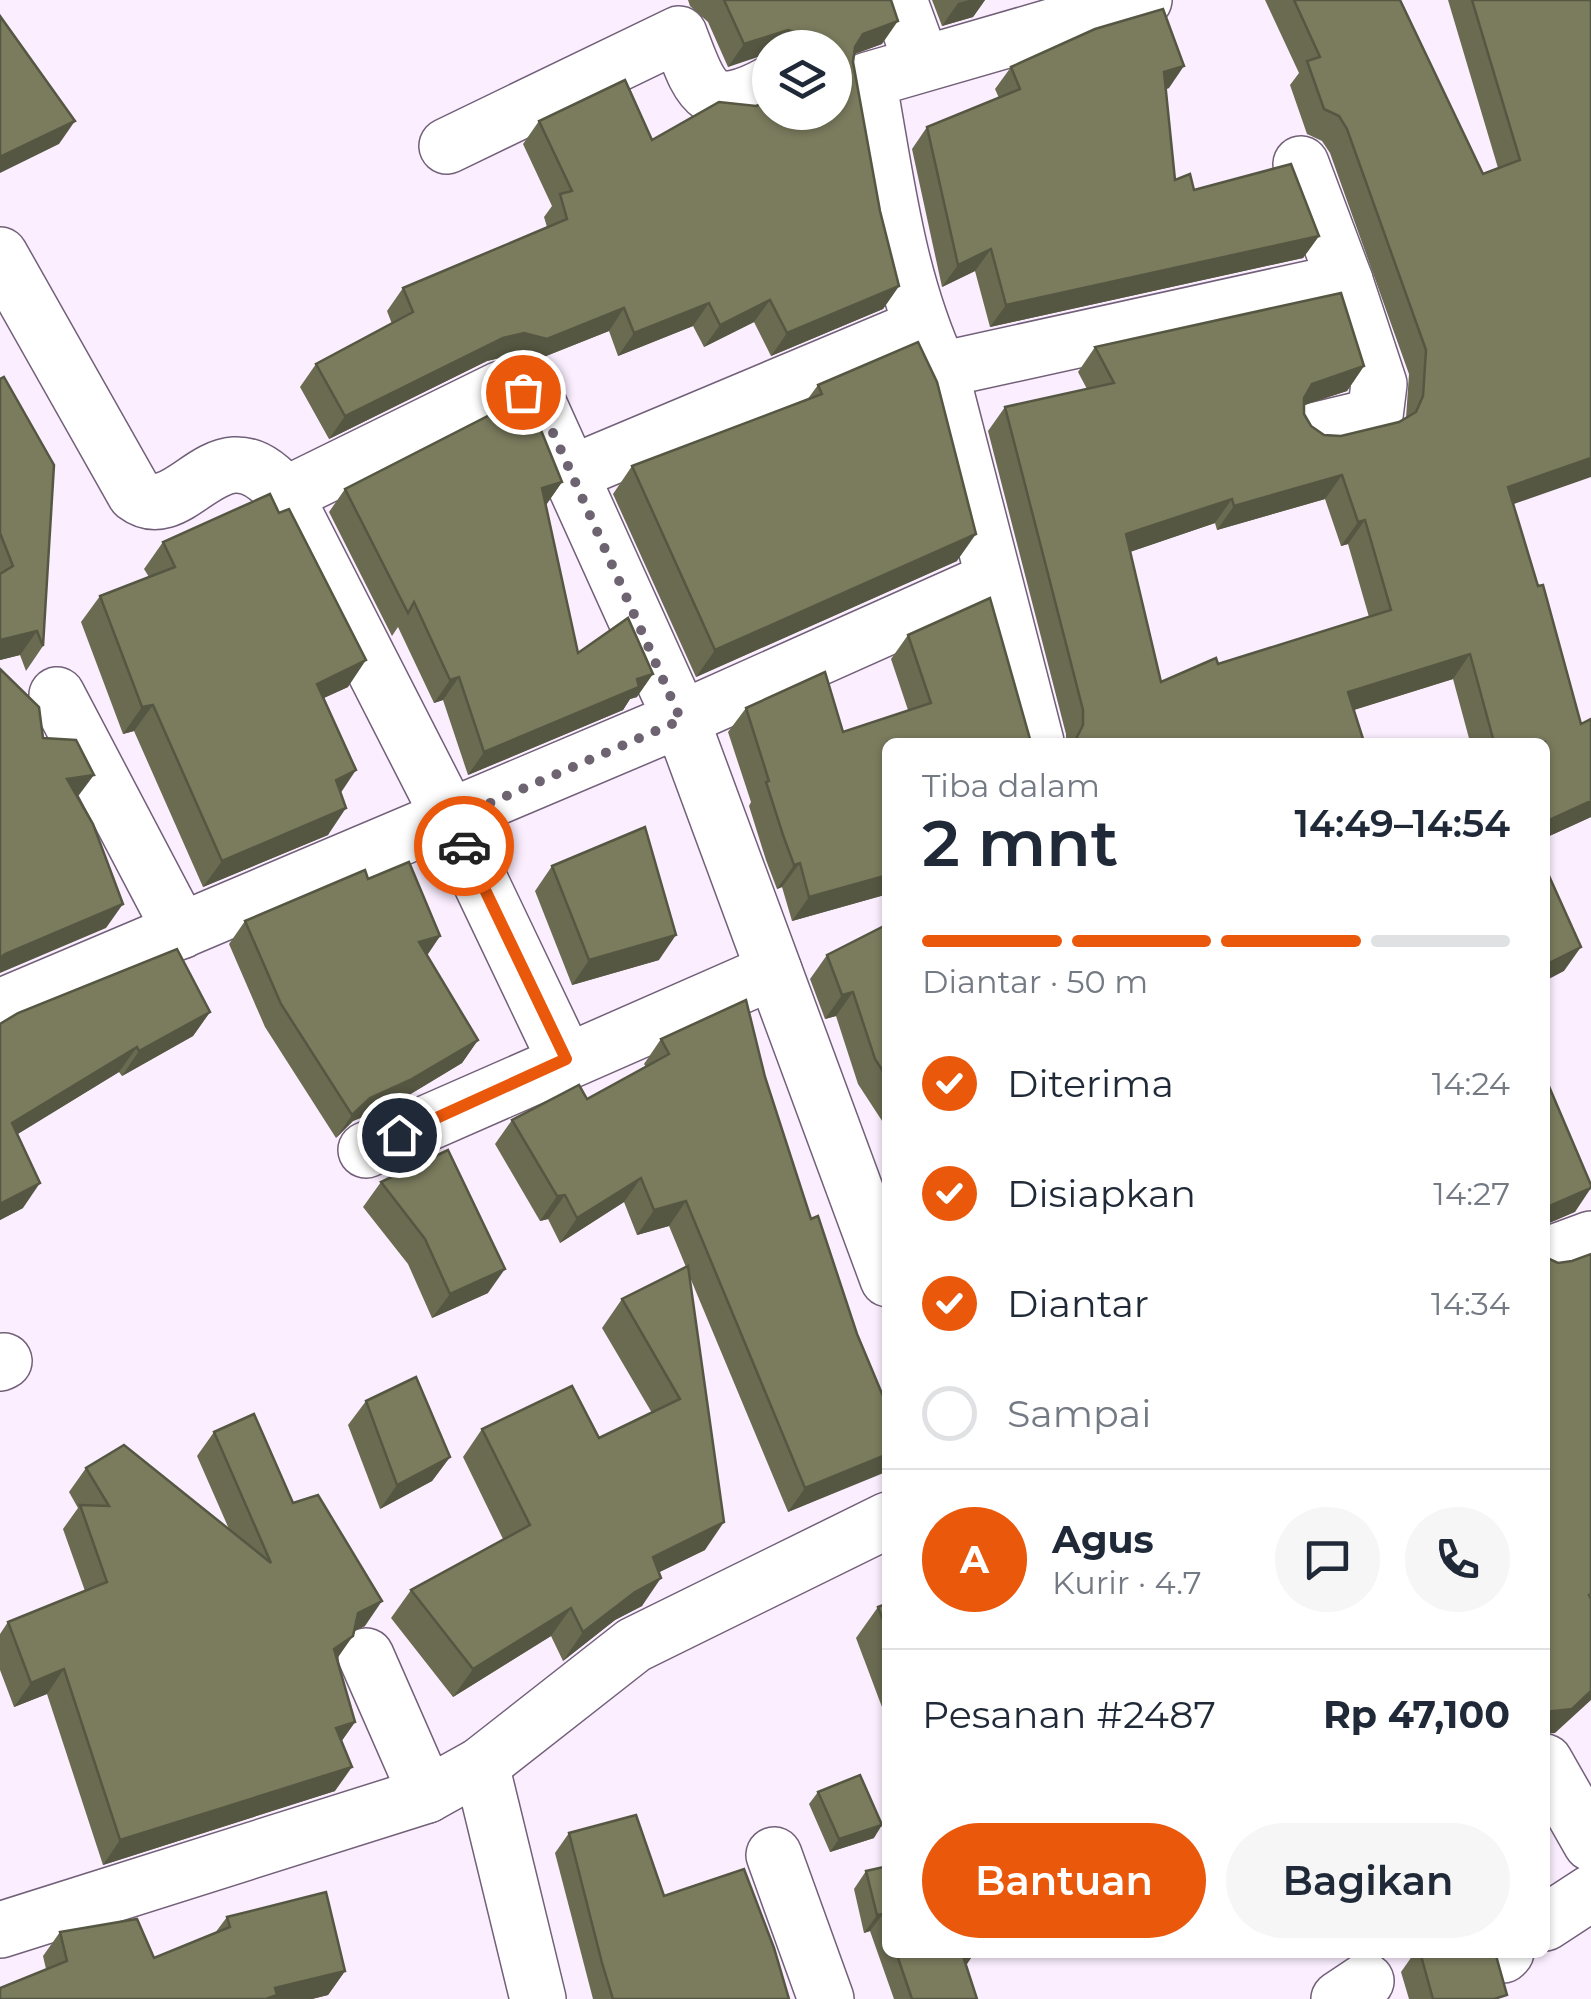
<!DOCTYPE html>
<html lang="id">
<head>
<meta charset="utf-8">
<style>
	:root { --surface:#fff; --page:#f6f6f7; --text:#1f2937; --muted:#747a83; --line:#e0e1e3; --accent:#ea580c }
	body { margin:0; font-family:Montserrat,sans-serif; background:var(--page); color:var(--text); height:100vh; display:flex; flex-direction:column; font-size:38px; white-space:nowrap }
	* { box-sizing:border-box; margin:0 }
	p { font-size:32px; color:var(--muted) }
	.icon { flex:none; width:55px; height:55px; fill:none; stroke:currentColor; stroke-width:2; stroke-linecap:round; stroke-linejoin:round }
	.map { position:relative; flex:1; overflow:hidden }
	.sheet { position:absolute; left:882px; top:738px; width:668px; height:1220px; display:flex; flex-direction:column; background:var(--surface); border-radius:15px; box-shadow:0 2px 8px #0004 }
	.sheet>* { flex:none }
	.controls { position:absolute; left:752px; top:30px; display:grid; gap:20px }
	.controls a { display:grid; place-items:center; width:100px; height:100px; border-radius:50%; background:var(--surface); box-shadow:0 2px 8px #0004; font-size:50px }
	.pin { position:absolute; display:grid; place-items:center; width:85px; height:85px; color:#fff; margin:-42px; border:5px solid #fff; border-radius:50%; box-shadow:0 2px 10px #0007 }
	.courier { position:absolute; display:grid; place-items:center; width:100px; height:100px; margin:-50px; border:8px solid #ea580c; border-radius:50%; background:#fff; color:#222; box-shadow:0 2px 12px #0007 }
	.headline em { font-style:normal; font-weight:600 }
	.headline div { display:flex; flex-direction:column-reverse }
	.headline { display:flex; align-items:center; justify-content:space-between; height:170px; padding:0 40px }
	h1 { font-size:65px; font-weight:600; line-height:75px }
	.bar { display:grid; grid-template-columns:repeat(4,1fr); gap:15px 10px; align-content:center; height:120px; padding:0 40px }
	.bar i { height:12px; border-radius:8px; background:var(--line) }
	.bar .current { background:var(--accent) }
	.bar p { grid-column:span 4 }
	.line { display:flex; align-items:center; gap:25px; padding:0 40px; border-top:2px solid var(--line) }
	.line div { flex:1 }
	.round { display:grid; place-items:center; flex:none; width:105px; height:105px; border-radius:52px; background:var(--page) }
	ol { padding:0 40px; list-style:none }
	li { display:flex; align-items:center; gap:30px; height:110px }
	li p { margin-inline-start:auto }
	li .icon { padding:10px; border-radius:50%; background:var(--accent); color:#fff; stroke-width:4 }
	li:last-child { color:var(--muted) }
	li i { width:55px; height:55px; border:5px solid var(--line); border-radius:50% }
	.cta { display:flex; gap:20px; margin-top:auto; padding:20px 40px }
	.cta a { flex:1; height:115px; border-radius:60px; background:var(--accent); color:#fff; font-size:40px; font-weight:600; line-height:115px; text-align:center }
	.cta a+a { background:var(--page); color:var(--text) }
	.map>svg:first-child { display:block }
</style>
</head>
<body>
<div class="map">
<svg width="1591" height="1999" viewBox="0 0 1591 1999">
	<rect width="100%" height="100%" fill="#faeeff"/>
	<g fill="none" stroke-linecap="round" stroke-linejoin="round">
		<defs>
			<g id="minor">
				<polyline points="899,0 922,63"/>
				<path d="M 447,146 L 679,34 C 700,89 706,119 770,84"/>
				<path d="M 0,255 L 135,494 C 184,531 218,412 285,495 L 451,820 L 565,1059"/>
				<polyline points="940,370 1345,281 1301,164"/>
				<polyline points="1317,430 1375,416 1379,384 1345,281"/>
				<polyline points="572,473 920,327"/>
				<polyline points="285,495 501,389 513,387 539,405 681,719 992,580"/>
				<polyline points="57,695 181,931"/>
				<path d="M 1036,742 L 940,370 C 897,278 886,178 868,80 L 1144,0"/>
				<polyline points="0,1007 681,719 888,1279"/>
				<polyline points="366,1150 774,971"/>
				<polyline points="1545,1256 1591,1239"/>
				<polyline points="0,1363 4,1361"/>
				<polyline points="366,1656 427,1795"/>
				<polyline points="1545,1762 1591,1843"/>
				<polyline points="481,1765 538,1999"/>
				<polyline points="774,1855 826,1999"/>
				<polyline points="1545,1923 1591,1893"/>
				<polyline points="0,1930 427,1795 481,1765 634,1645 888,1520"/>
				<polyline points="1503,1955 1506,1952"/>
				<polyline points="1339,1999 1366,1981"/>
			</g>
		</defs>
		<use href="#minor" stroke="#726079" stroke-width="58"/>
		<use href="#minor" stroke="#fff" stroke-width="55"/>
	</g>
	<g fill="#6a6b51" fill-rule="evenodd">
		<polygon points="688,0 891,0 882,44 854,54 853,62 880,211 899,286 883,309 771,356 754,322 704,347 693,326 618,356 609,331 531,362 508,356 487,361 329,439 300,387 316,364 392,324 387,311 403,288 547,227 544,217 552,206 523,144 539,121 652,140 835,112 835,48 770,48 728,67 708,22 690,6"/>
		<polygon points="932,0 985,0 973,17 942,26"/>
		<path d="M 1265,0 L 1400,0 L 1483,174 L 1498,168 L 1448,0 L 1591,0 L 1513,504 L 1581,724 L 1591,719 L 1591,817 L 1545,838 L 1545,742 L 1470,742 L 1453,679 L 1354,710 L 1364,742 L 1066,742 L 1066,734 L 988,431 L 1005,407 L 1087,389 L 1078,372 L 1095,347 L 1364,366 L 1347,391 L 1304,405 L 1304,414 L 1311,426 L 1324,435 L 1341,436 L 1399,422 L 1406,418 L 1409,374 L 1330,153 L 1322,141 L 1307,134 L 1290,85 L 1299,73 ZM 1325,499 L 1341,546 L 1348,544 L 1369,617 L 1161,682 L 1130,552 L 1215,523 L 1217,530 Z"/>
		<polygon points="1011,67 1169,88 1166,89 1175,180 1194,190 1319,236 1303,258 990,327 975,271 942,287 912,149 927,127 999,98 995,89"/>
		<polygon points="0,379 43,646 26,671 20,655 0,660"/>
		<polygon points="818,385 957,561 696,677 613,494 632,466 807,400"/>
		<polygon points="562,482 546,505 578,653 637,697 630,699 623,710 468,775 443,700 434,703 398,627 392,636 329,512 345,489"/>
		<polygon points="163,542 348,687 323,698 341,793 328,835 203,887 134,731 123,734 81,622 100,596 149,577 144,569"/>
		<polygon points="908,635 1030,739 888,742 888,894 792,921 782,887 777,889 766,860 749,806 751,802 728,732 746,708 843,732 908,710 891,659"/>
		<polygon points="552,866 659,960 572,985 535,891"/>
		<polygon points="368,879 440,936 427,955 478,1040 462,1063 394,1104 353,1121 336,1138 265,1027 229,944 245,921"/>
		<polygon points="888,924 888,1130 858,1084 836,1016 825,1019 810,979 827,955"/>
		<polygon points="210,1012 193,1036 122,1076 119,1072 17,1134 23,1208 0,1220 0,1024"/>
		<polygon points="661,1039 765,1077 811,1219 888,1408 888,1470 788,1512 689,1275 705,1550 659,1572 642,1606 615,1620 563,1661 551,1636 453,1697 391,1618 411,1590 503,1539 463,1457 482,1429 599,1438 652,1413 602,1328 622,1299 686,1267 669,1226 637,1235 624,1202 560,1243 548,1219 540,1221 495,1144 512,1120 587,1099 646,1067 644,1064"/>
		<polygon points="381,1182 488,1293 432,1318 408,1264 363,1207"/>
		<polygon points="366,1401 450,1457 432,1481 380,1509 348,1425"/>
		<polygon points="214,1432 293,1503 365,1626 354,1631 337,1659 355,1722 341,1742 335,1791 103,1865 47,1694 14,1707 0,1670 0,1634 8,1622 85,1591 63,1529 78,1508 69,1492 86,1468 229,1529 197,1456"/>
		<polygon points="888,1603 888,1723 856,1638 878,1607"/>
		<polygon points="818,1792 874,1838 830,1852 809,1804"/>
		<polygon points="569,1833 664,1896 789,1999 593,1999 555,1853"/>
		<polygon points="888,1866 888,1952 975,1952 966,1965 977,1999 894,1999 870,1931 864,1933 854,1889 866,1871"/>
		<polygon points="227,1917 345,1971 328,1995 312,1999 0,1999 46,1969 43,1956 60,1932 154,1958 215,1933"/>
		<polygon points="1415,1952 1495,1952 1494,1999 1409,1999 1401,1972"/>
	</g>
	<g fill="#565742">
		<polygon points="969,0 985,0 973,17 942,26 958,3"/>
		<polygon points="898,21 882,44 847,57 863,34"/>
		<polygon points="788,30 803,35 794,48 770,48 770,53 728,67 744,44"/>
		<polygon points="1184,66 1169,88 1149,94 1164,72"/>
		<polygon points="75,121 59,144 0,173 0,157"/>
		<polygon points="1319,236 1303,258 990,327 1006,305"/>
		<polygon points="991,249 975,271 942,287 958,265"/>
		<polygon points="899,286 883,309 771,356 787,333"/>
		<polygon points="770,300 754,322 704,347 720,325"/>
		<polygon points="709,303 693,326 618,356 634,333"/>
		<polygon points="624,308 609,331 531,362 508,356 487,361 329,439 345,416 503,338"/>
		<polygon points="1364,366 1347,391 1295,408 1312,384"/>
		<polygon points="1591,458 1591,477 1491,512 1508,487"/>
		<polygon points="1342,475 1325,499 1217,530 1234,506"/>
		<polygon points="562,482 546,505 542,488"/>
		<polygon points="1232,499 1215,523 1109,559 1126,534"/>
		<polygon points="1365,520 1348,544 1341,546 1358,522"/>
		<polygon points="976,534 957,561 696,677 715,650"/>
		<polygon points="37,631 20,655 0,660 0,640"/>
		<polygon points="1470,654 1453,679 1331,717 1348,692"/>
		<polygon points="366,660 348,687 298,710 317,684"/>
		<polygon points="653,674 637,697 630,699 623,710 468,775 484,752 637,679"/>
		<polygon points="459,677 443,700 434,703 450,680"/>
		<polygon points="153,705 134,731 123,734 142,707"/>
		<polygon points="356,770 338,797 336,780"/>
		<polygon points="94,775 76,799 67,779"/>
		<polygon points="1591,801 1591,817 1545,838 1545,822"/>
		<polygon points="346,808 328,835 203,887 222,861"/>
		<polygon points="800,863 782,887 777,889 794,865"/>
		<polygon points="888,875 888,894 792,921 809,897"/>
		<polygon points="123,904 106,928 0,973 0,958 5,954"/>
		<polygon points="676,935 659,960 572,985 589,960"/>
		<polygon points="440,936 424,960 419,942"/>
		<polygon points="1581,947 1564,971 1545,981 1545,965"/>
		<polygon points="853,992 836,1016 825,1019 842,995"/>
		<polygon points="210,1012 193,1036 122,1076 139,1051"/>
		<polygon points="478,1040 462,1063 394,1104 353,1121 336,1138 352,1115 370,1098"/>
		<polygon points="137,1047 119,1072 0,1145 12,1123"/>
		<polygon points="641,1178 624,1202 560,1243 577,1218"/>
		<polygon points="40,1183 23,1208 0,1220 0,1204"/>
		<polygon points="1591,1188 1575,1212 1545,1225 1545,1208"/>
		<polygon points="565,1195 548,1219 540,1221 557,1196"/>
		<polygon points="686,1201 669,1226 637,1235 654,1210"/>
		<polygon points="505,1269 488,1293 432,1318 450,1294"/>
		<polygon points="888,1454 886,1472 788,1512 805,1488"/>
		<polygon points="450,1457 432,1481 380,1509 397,1485"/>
		<polygon points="724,1522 705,1550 633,1585 653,1557"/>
		<polygon points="661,1578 642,1606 615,1620 563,1661 583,1632 635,1592"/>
		<polygon points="382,1601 365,1626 342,1637 358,1613"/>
		<polygon points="571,1608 551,1636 453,1697 473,1669"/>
		<polygon points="353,1636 336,1660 334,1649"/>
		<polygon points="64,1669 47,1694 14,1707 31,1683"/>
		<polygon points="1591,1691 1591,1700 1555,1733 1545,1734 1545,1712"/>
		<polygon points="355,1722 338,1746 336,1728"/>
		<polygon points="352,1767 335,1791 103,1865 120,1840"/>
		<polygon points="882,1825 874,1838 830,1852 839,1839"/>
		<polygon points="883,1914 870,1931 864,1933 877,1915"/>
		<polygon points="975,1952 963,1970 963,1956"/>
		<polygon points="345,1971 328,1995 312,1999 266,1999 275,1988"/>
	</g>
	<g fill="#7b7c5e" stroke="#565742" stroke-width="2.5" fill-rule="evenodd">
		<polygon points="724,0 891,0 898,21 863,34 855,47 853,62 880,211 899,286 787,333 770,300 720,325 709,303 634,333 624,308 547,339 524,333 503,338 345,416 316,364 413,312 403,288 567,219 560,194 572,191 539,121 625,80 652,140 719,102 756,106 770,101 770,112 835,112 835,48 813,48 803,35 788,30 744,44"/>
		<path d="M 1294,0 L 1400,0 L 1483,174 L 1520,160 L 1472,0 L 1591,0 L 1591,458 L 1508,487 L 1538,586 L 1543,585 L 1581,724 L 1591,719 L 1591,801 L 1545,822 L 1545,742 L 1494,742 L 1470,654 L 1348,692 L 1364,742 L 1070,742 L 1076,739 L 1083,725 L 1083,710 L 1005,407 L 1114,383 L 1095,347 L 1341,293 L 1364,366 L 1312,384 L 1304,398 L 1304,414 L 1311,426 L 1324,435 L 1341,436 L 1399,422 L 1416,412 L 1423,396 L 1426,350 L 1347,129 L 1339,116 L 1324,109 L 1307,61 L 1320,57 ZM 1342,475 L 1358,522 L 1365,520 L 1391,610 L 1218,664 L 1216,658 L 1161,682 L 1126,534 L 1232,499 L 1234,506 Z"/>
		<polygon points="1163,9 1184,66 1164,72 1175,180 1190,174 1194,190 1291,164 1319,236 1006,305 991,249 958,265 927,127 1020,89 1011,67 1095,29"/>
		<polygon points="0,16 75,121 0,157"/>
		<polygon points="918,342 937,382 976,534 715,650 632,466 822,394 818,385"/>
		<polygon points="4,377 54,465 43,646 37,631 0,640 0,574 13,566 0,533 0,379"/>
		<polygon points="523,398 530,403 562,482 542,488 578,653 628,618 653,674 637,679 639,687 484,752 459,677 450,680 414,602 408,613 345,489"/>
		<polygon points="270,494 279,513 289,509 366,660 317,684 356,770 336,780 346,808 222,861 153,705 142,707 100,596 175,567 163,542"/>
		<polygon points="990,598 1030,739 1036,742 888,742 888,875 809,897 800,863 794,865 783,835 766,782 769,781 746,708 825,672 843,732 931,703 908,635"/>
		<polygon points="0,669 39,707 43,738 76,740 94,775 67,779 93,824 123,904 5,954 0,958"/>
		<polygon points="645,827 676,935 589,960 552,866"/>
		<polygon points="409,862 440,936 419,942 478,1040 410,1080 370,1098 352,1115 281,1004 245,921 365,870 368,879"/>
		<polygon points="1545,867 1581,947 1545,965"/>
		<polygon points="888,924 888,1079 875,1059 853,992 842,995 827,955"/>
		<polygon points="177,949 210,1012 139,1051 137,1047 12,1123 40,1183 0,1204 0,1024 18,1013"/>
		<polygon points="746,1000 765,1077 811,1219 818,1216 857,1334 888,1408 888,1454 805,1488 686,1201 654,1210 641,1178 577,1218 565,1195 557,1196 512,1120 579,1085 587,1099 669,1054 661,1039"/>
		<polygon points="1545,1077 1591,1185 1591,1188 1545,1208"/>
		<polygon points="448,1150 505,1269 450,1294 425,1239 381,1182"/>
		<polygon points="1591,1254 1591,1594 1589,1595 1591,1599 1591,1691 1572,1709 1545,1712 1545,1257 1558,1263 1572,1261"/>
		<polygon points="688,1266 724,1522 653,1557 661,1578 635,1592 583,1632 571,1608 473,1669 411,1590 530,1525 482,1429 572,1386 599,1438 680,1399 622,1299"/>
		<polygon points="416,1377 450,1457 397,1485 366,1401"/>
		<polygon points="254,1414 293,1503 318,1495 382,1601 358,1613 353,1636 334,1649 355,1722 336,1728 352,1767 120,1840 64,1669 31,1683 8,1622 107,1582 80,1505 109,1506 86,1468 124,1445 271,1563 214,1432"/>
		<polygon points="888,1603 888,1633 878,1607"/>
		<polygon points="860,1775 882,1825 839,1839 818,1792"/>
		<polygon points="636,1815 664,1896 744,1869 774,1948 789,1999 613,1999 602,1963 569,1833"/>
		<polygon points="888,1866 888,1928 883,1914 877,1915 866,1871"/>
		<polygon points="326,1892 345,1971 275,1988 277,1995 266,1999 0,1999 0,1988 67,1961 60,1932 137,1919 154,1958 230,1927 227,1917"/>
		<polygon points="896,1952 974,1952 963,1956 977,1999 912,1999"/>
		<polygon points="1420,1952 1495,1952 1507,1995 1494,1999 1433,1999"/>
	</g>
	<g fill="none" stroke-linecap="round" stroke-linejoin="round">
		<polyline stroke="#6e6471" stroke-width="10" stroke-dasharray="0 18" points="464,846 451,820 681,720 556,439 539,405 523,392"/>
		<polyline stroke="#ea580c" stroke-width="12" points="399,1135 566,1059 464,846"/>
	</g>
</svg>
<div class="controls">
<a><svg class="icon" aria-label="layers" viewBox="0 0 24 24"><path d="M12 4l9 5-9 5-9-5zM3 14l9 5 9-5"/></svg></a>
</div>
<div class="pin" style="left:523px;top:392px;background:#ea580c"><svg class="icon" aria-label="bag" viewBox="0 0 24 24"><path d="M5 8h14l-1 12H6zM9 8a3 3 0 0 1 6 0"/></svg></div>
<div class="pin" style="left:399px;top:1135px;background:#1f2937"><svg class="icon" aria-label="home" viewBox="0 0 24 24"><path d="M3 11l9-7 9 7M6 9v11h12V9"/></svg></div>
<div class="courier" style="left:464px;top:846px"><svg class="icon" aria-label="car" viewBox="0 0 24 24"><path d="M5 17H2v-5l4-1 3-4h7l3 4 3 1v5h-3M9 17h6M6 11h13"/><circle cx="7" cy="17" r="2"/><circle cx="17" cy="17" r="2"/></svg></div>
<section class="sheet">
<div class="headline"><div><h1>2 mnt</h1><p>Tiba dalam</p></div><em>14:49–14:54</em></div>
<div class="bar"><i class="current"></i><i class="current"></i><i class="current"></i><i></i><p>Diantar · 50 m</p></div>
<ol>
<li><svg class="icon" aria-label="check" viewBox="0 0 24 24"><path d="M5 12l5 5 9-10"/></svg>Diterima<p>14:24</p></li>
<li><svg class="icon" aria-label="check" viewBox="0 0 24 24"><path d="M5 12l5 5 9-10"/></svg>Disiapkan<p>14:27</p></li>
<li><svg class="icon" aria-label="check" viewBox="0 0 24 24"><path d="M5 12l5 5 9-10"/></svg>Diantar<p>14:34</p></li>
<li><i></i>Sampai</li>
</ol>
<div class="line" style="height:180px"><b class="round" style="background:var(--accent);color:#fff">A</b><div><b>Agus</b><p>Kurir · 4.7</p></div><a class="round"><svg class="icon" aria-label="chat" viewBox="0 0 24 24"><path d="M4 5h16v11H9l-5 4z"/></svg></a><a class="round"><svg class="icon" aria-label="phone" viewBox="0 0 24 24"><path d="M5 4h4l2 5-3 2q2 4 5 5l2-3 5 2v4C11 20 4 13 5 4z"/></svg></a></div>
<div class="line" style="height:130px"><div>Pesanan #2487</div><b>Rp 47,100</b></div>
<div class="cta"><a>Bantuan</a><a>Bagikan</a></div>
</section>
</div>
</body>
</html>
